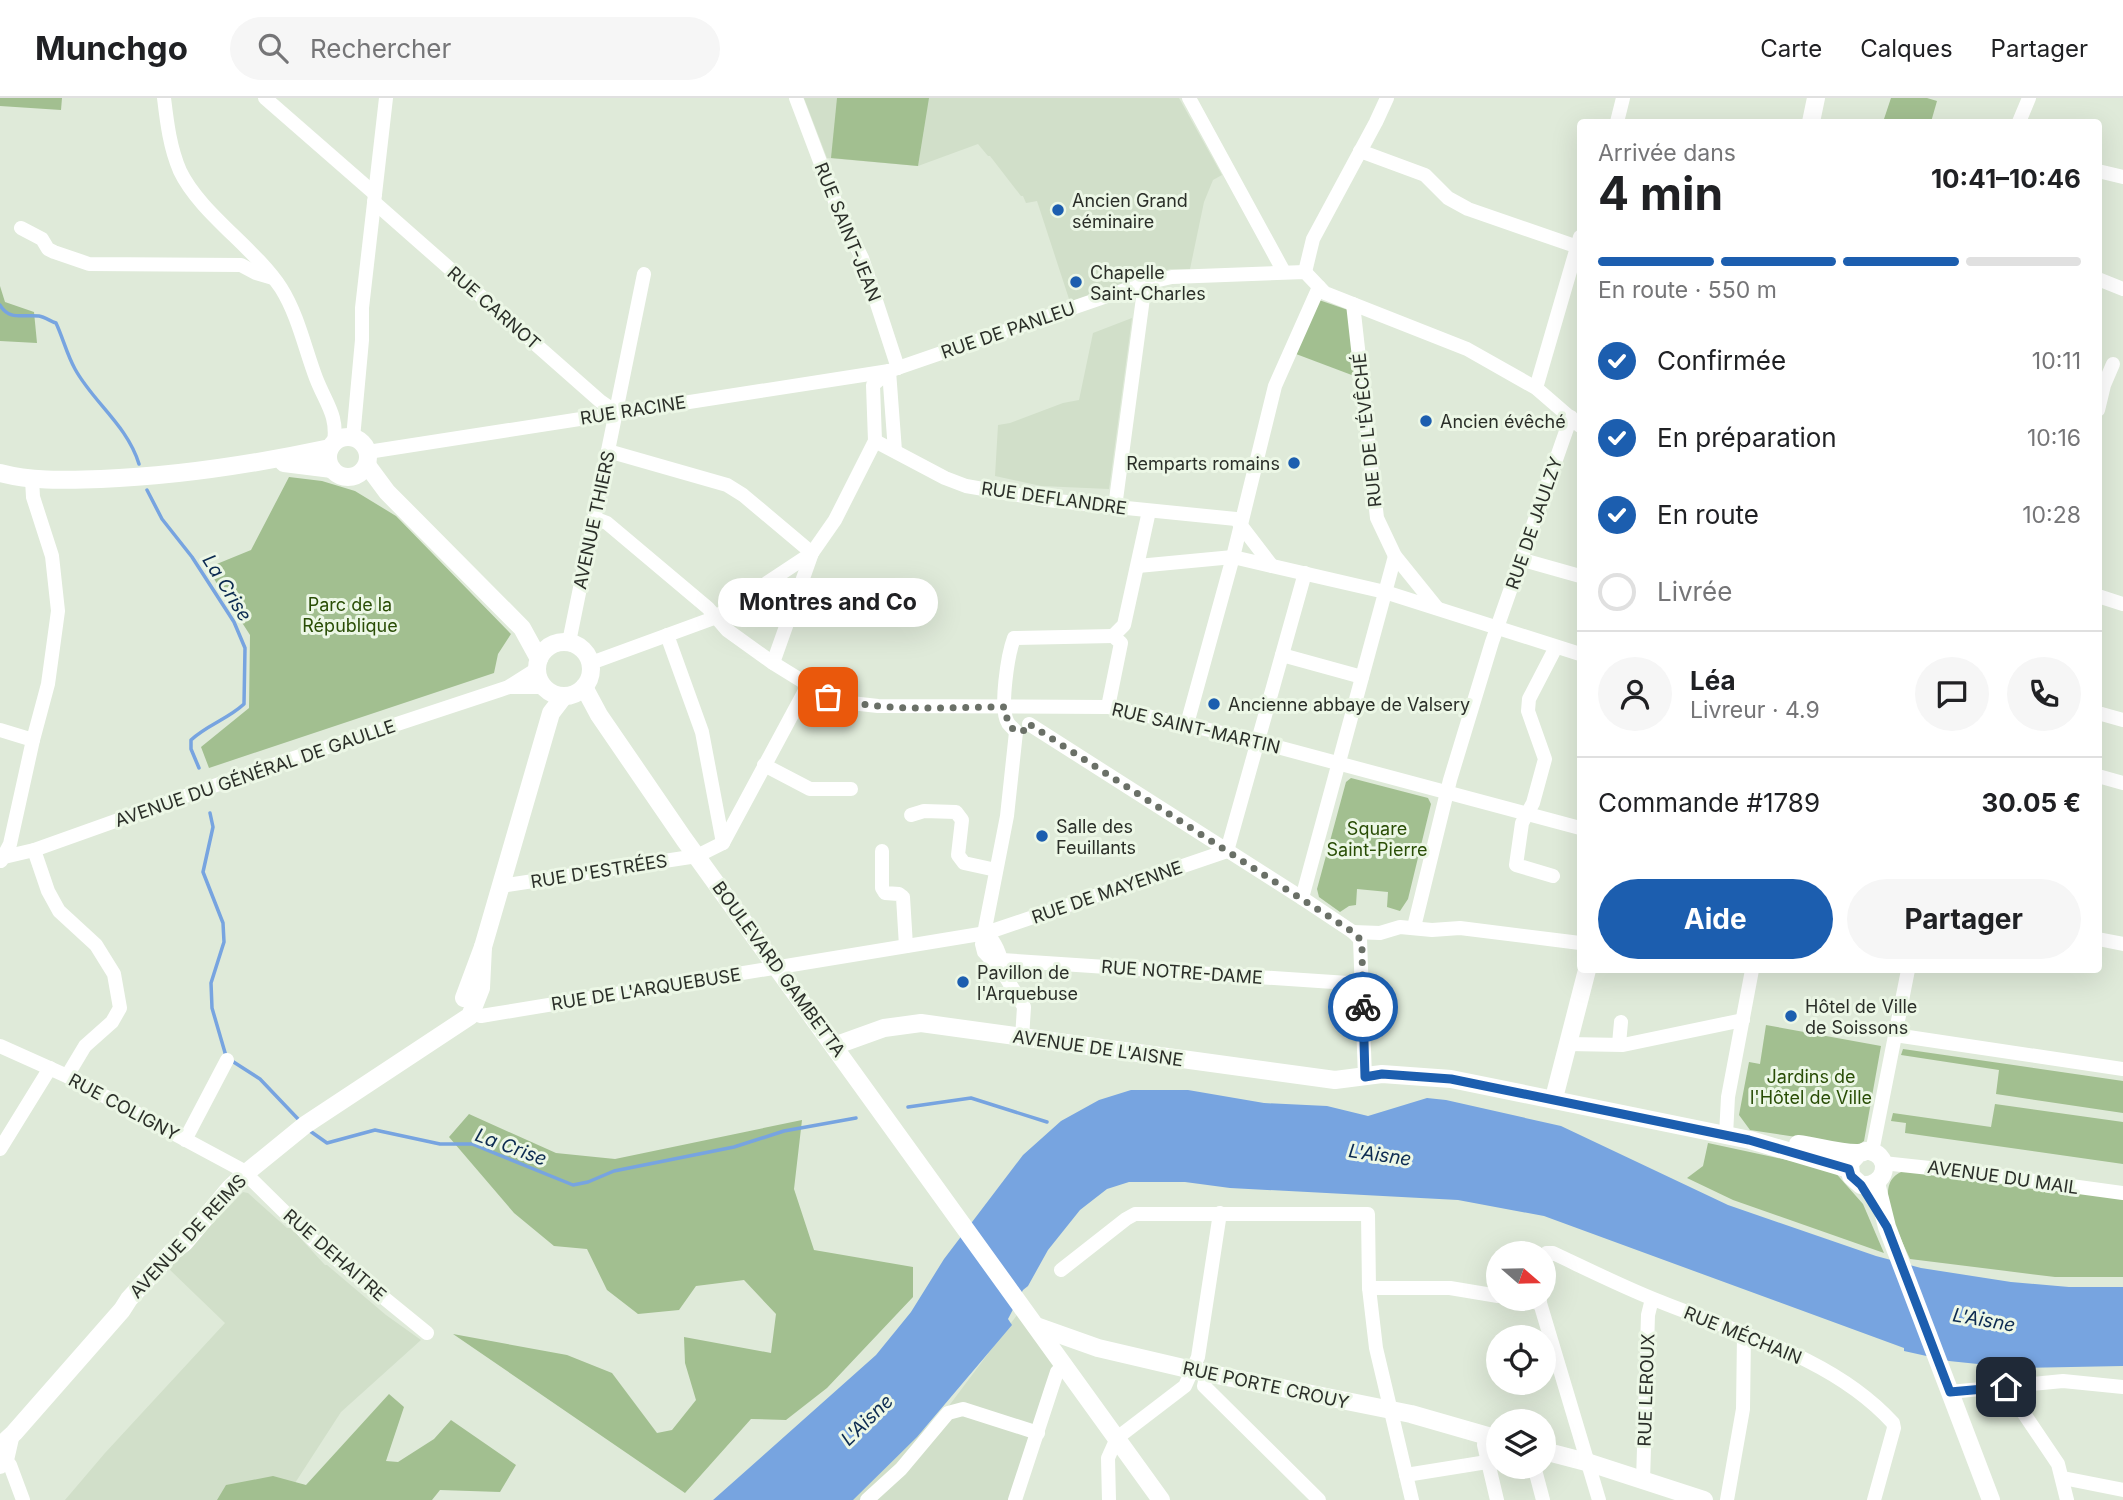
<!DOCTYPE html>
<html lang="fr">
<head>
<meta charset="utf-8">
<style>
	:root { --surface:#fff; --page:#f6f6f6; --text:#202124; --muted:#757577; --line:#e0e0e0; --accent:#1c5eaf }
	body { margin:0; font-family:Inter,sans-serif; background:var(--page); color:var(--text); height:100vh; display:flex; flex-direction:column; font-size:26px; white-space:nowrap }
	* { box-sizing:border-box; margin:0 }
	p { font-size:23px; color:var(--muted) }
	.icon { flex:none; width:38px; height:38px; fill:none; stroke:currentColor; stroke-width:2; stroke-linecap:round; stroke-linejoin:round }
	.map { position:relative; flex:1; overflow:hidden }
	.side { position:absolute; left:1577px; top:21px; width:525px; height:854px; display:flex; flex-direction:column; background:var(--surface); border-radius:7px; box-shadow:0 7px 28px #0002 }
	.side>* { flex:none }
	.needle { width:46px; rotate:110deg }
	.tools { position:absolute; left:1486px; top:1143px; display:grid; gap:14px }
	.tools a { display:grid; place-items:center; width:70px; height:70px; border-radius:50%; background:var(--surface); box-shadow:0 7px 28px #0002; font-size:35px }
	.pin { position:absolute; display:grid; place-items:center; width:60px; height:60px; color:#fff; margin:-30px; border-radius:14px; box-shadow:0 4px 10px #0006 }
	.courier { position:absolute; display:grid; place-items:center; width:70px; height:70px; margin:-35px; border:5px solid #1c5eaf; border-radius:50%; background:#fff; color:#222; box-shadow:0 2px 9px #0007 }
	.bubble { position:absolute; height:49px; border-radius:24px; background:var(--surface); box-shadow:0 7px 28px #0002; font-size:23px; font-weight:700; line-height:49px; text-align:center }
	.head em { font-style:normal; font-weight:700 }
	.head div { display:flex; flex-direction:column-reverse }
	.head { display:flex; align-items:center; justify-content:space-between; height:119px; padding:0 21px }
	h1 { font-size:46px; font-weight:700; line-height:52px }
	.bar { display:grid; grid-template-columns:repeat(4,1fr); gap:10px 7px; align-content:center; height:84px; padding:0 21px }
	.bar i { height:9px; border-radius:5px; background:var(--line) }
	.bar .selected { background:var(--accent) }
	.bar p { grid-column:span 4 }
	.line { display:flex; align-items:center; gap:18px; padding:0 21px; border-top:2px solid var(--line) }
	.line div { flex:1 }
	.round { display:grid; place-items:center; flex:none; width:74px; height:74px; border-radius:37px; background:var(--page) }
	ol { padding:0 21px; list-style:none }
	li { display:flex; align-items:center; gap:21px; height:77px }
	li p { margin-inline-start:auto }
	li .icon { padding:7px; border-radius:50%; background:var(--accent); color:#fff; stroke-width:4 }
	li:last-child { color:var(--muted) }
	li i { width:38px; height:38px; border:4px solid var(--line); border-radius:50% }
	.button { display:flex; gap:14px; margin-top:auto; padding:14px 21px }
	.button a { flex:1; height:80px; border-radius:42px; background:var(--accent); color:#fff; font-size:28px; font-weight:700; line-height:80px; text-align:center }
	.button a+a { background:var(--page); color:var(--text) }
	header { display:flex; align-items:center; gap:42px; box-sizing:border-box; height:98px; padding:0 35px; background:var(--surface); border-bottom:2px solid var(--line) }
	header strong { font-size:33px }
	nav { display:flex; gap:38px; margin-inline-start:auto; font-size:24px }
	.search { width:490px; height:63px; background:var(--page); display:flex; align-items:center; gap:18px; box-sizing:border-box; padding:0 24px; border-radius:38px; color:var(--muted); font-size:26px }
	.map>svg:first-child { display:block }
</style>
</head>
<body>
<header>
<strong>Munchgo</strong>
<div class="search"><svg class="icon" aria-label="search" viewBox="0 0 24 24"><circle cx="10" cy="10" r="6"/><path d="M15 15l6 6"/></svg>Rechercher</div>
<nav><a>Carte</a><a>Calques</a><a>Partager</a></nav>
</header>
<div class="map">
<svg width="2123" height="1402" viewBox="0 0 2123 1402">
	<rect width="100%" height="100%" fill="#dfead9"/>
	<g fill="#d1dfc9">
		<polygon points="804,0 1179,0 1222,77 1213,82 1204,104 1190,171 1170,171 1070,204 1037,103 1026,105 1023,98 1021,98 990,58 988,58 978,46 918,68 827,60"/>
		<polygon points="1132,220 1109,391 1041,388 995,378 998,327 1010,325 1063,305 1079,302 1093,235"/>
		<polygon points="243,1094 248,1095 287,1130 291,1130 325,1167 327,1167 386,1217 421,1242 341,1314 284,1402 65,1402 105,1355 225,1225 169,1171"/>
		<polygon points="1020,1213 1057,1267 1016,1402 846,1402 948,1309"/>
	</g>
	<g fill="#a2bf90">
		<polygon points="0,0 62,0 61,12 0,8"/>
		<polygon points="837,0 929,0 918,68 831,60"/>
		<polygon points="1891,0 1927,0 1937,3 1931,24 1883,24"/>
		<polygon points="0,188 5,204 34,214 37,245 0,243"/>
		<polygon points="1319,202 1348,212 1357,279 1296,256"/>
		<polygon points="289,379 322,383 355,393 396,418 511,536 498,556 494,575 209,670 201,649 249,610 250,537 207,470 251,452"/>
		<polygon points="1351,680 1428,700 1431,706 1408,801 1400,813 1387,809 1388,794 1357,791 1356,807 1349,808 1340,814 1319,799 1317,791 1346,684"/>
		<polygon points="1766,927 1881,948 1864,1043 1857,1048 1750,1032 1739,1017 1749,964 1760,966"/>
		<polygon points="1903,951 2123,983 2123,1015 1996,996 1999,972 1901,957"/>
		<polygon points="1995,1006 2123,1024 2123,1066 1905,1035 1906,1025 1891,1023 1893,1015 1991,1029"/>
		<polygon points="469,1016 556,1055 615,1061 802,1022 794,1091 814,1152 913,1169 913,1199 827,1290 786,1322 751,1321 685,1395 453,1236 567,1257 612,1275 657,1335 672,1332 696,1302 685,1265 684,1239 771,1255 776,1216 744,1182 696,1188 679,1212 638,1216 607,1192 587,1151 554,1148 514,1115 449,1039"/>
		<polygon points="1708,1045 1833,1072 1863,1106 1884,1155 1733,1102 1687,1080 1703,1068"/>
		<path d="M 1908,1072 L 1999,1083 L 2000,1086 L 2045,1093 L 2046,1090 L 2123,1101 L 2123,1179 L 2055,1179 L 1910,1161 C 1900,1137 1867,1080 1908,1072 Z"/>
		<polygon points="389,1296 404,1309 386,1363 398,1364 434,1341 451,1322 516,1367 500,1394 440,1392 432,1402 217,1402 226,1387 273,1378 306,1387"/>
	</g>
	<polygon fill="#77a4e0" points="1131,992 1188,992 1264,1005 1327,1008 1368,1018 1427,1000 1446,1002 1561,1028 1728,1107 1876,1158 1921,1170 2011,1184 2069,1189 2123,1189 2123,1268 2016,1270 1949,1263 1904,1253 1904,1250 1544,1118 1458,1102 1230,1090 1185,1084 1129,1084 1107,1091 1080,1112 1048,1152 1028,1188 1023,1192 1008,1221 1012,1227 917,1339 853,1402 713,1402 876,1257 911,1214 944,1161 1023,1057 1061,1023 1099,1002"/>
	<g fill="none" stroke-linecap="round" stroke-linejoin="round">
		<g stroke="#77a4e0" stroke-width="3.5">
			<path d="M 0,207 C 9,223 24,216 39,218 C 45,219 50,223 56,225 C 63,240 67,257 75,271 C 93,304 127,327 139,366"/>
			<path d="M 147,392 L 162,421 L 192,459 L 234,524 L 245,550 L 244,606 C 228,621 207,627 191,642 L 191,651 L 199,670"/>
			<polyline points="210,715 213,729 203,774 223,825 224,844 211,885 212,910 226,958"/>
			<polyline points="232,963 260,981 299,1022"/>
			<polyline points="908,1009 971,1000 1047,1024"/>
			<polyline points="310,1033 327,1045 375,1032 440,1046 472,1046 573,1087 588,1084 614,1073 734,1049 784,1033 856,1020"/>
		</g>
		<g stroke="#fff" stroke-width="14">
			<path d="M 164,0 C 167,25 170,50 180,73 C 200,115 254,149 281,190 C 298,217 305,251 316,280 C 326,306 338,317 334,345"/>
			<polyline points="265,0 375,96"/>
			<polyline points="796,0 838,111 862,160 898,270"/>
			<polyline points="1189,0 1284,174"/>
			<polyline points="1617,24 1623,0"/>
			<polyline points="2019,24 2029,0"/>
			<polyline points="1360,53 1425,77 1448,100 1468,111 1578,149"/>
			<polyline points="2098,73 2123,79"/>
			<polyline points="374,104 600,303 616,314"/>
			<polyline points="21,130 42,141 48,151 54,154 89,166 241,167 256,175 273,180"/>
			<polyline points="1305,174 1313,141 1376,24 1387,0"/>
			<polyline points="2098,181 2123,191"/>
			<polyline points="1353,206 1377,420 1395,458 1437,510"/>
			<polyline points="889,273 895,353"/>
			<polyline points="1536,290 1580,139"/>
			<polyline points="2098,312 2104,287 2113,266"/>
			<polyline points="353,340 362,242 362,210 386,0"/>
			<polyline points="875,343 945,380 966,388 1047,402 1236,421 1272,468"/>
			<polyline points="608,353 727,387 743,397 812,455"/>
			<polyline points="368,354 889,273 1145,185 1172,179 1305,174 1325,195 1467,251 1536,290 1580,328"/>
			<polyline points="1115,409 1145,185"/>
			<polyline points="594,420 607,425 708,510 727,532 773,565 828,599 851,605 878,608 1108,609 1240,639 1580,730"/>
			<polyline points="1523,462 1580,478"/>
			<polyline points="1138,468 1233,459 1385,494 1580,556"/>
			<polyline points="2098,498 2123,506"/>
			<polyline points="667,537 702,634 723,745"/>
			<polyline points="1113,538 1124,527 1149,413"/>
			<polyline points="569,544 644,176"/>
			<polyline points="1282,557 1362,579"/>
			<polyline points="591,565 714,520 812,455"/>
			<polyline points="773,565 812,455 835,422 875,343 873,287 889,273"/>
			<polyline points="510,588 537,571"/>
			<polyline points="1108,609 1121,545 1113,538"/>
			<polyline points="2098,615 2123,622"/>
			<polyline points="1029,626 1302,800 1353,834 1360,841 1365,979"/>
			<polyline points="1187,626 1233,459 1275,288 1319,189"/>
			<polyline points="0,632 33,642"/>
			<polyline points="1016,634 1007,718 982,846 984,854 1002,873 1024,909 1022,940"/>
			<path d="M 1016,634 C 1015,632 1009,627 1008,625 C 999,611 1008,556 1014,540 L 1113,538"/>
			<polyline points="764,667 810,691 851,691"/>
			<polyline points="2098,678 2123,685"/>
			<polyline points="911,717 924,713 956,714 962,722 958,757 964,765 996,772"/>
			<polyline points="34,752 48,793 59,813 96,847 114,876 120,910 112,924 85,948 67,978"/>
			<polyline points="882,753 882,790 885,795 899,796 903,799 906,848"/>
			<polyline points="1227,753 1305,475"/>
			<polyline points="0,760 34,752 264,670 500,592 509,589 544,589"/>
			<polyline points="1,763 10,746 33,642 48,586 58,513 52,458 33,399 32,381"/>
			<polyline points="1553,778 1516,767 1522,725 1533,705 1545,661 1528,613 1529,601 1556,549"/>
			<polyline points="501,788 697,758 723,745 808,587"/>
			<polyline points="1302,800 1395,458"/>
			<polyline points="1414,829 1450,682 1492,544 1571,319"/>
			<polyline points="1353,834 1380,835 1400,829 1432,832 1460,830 1580,845"/>
			<path d="M 986,835 C 996,845 1001,856 1002,871"/>
			<polyline points="2098,841 2123,846"/>
			<polyline points="1002,862 1363,886"/>
			<polyline points="472,915 481,918 986,835 1227,753"/>
			<polyline points="1895,937 2123,971"/>
			<polyline points="1568,946 1623,947 1743,922"/>
			<polyline points="1619,946 1621,924"/>
			<polyline points="0,948 67,978 242,1072 313,1142 427,1235"/>
			<polyline points="1726,1037 1728,999 1752,872"/>
			<polyline points="185,1042 227,962"/>
			<polyline points="0,1051 50,970"/>
			<polyline points="1872,1054 1908,872"/>
			<polyline points="1883,1065 1976,1075 2123,1095"/>
			<path d="M 1544,1168 L 1547,1155 L 1553,1155 C 1587,1171 1621,1188 1656,1202 C 1737,1235 1832,1258 1893,1325 L 1894,1330 L 1874,1402"/>
			<polyline points="1061,1172 1126,1121 1135,1116 1368,1116 1369,1190 1376,1250 1412,1402"/>
			<polyline points="1369,1190 1450,1190 1498,1198"/>
			<polyline points="1513,1200 1540,1205"/>
			<polyline points="1540,1200 1540,1205 1599,1402"/>
			<polyline points="1207,1275 1204,1288 1319,1402"/>
			<polyline points="2006,1289 2058,1366 2067,1402"/>
			<polyline points="1950,1294 2063,1283 2123,1289"/>
			<polyline points="1485,1338 1484,1347 1497,1402"/>
			<polyline points="5,1362 10,1367 23,1402"/>
			<polyline points="1534,1368 1543,1402"/>
			<polyline points="1406,1377 1487,1364"/>
			<polyline points="2063,1380 2123,1392"/>
			<polyline points="1643,1383 1648,1217 1652,1201"/>
			<polyline points="867,1402 901,1371 948,1315 963,1311 1038,1335"/>
			<polyline points="1015,1402 1052,1289 1057,1274 1063,1268"/>
			<polyline points="1109,1402 1108,1360 1117,1340 1185,1288 1198,1259 1220,1115"/>
			<polyline points="1727,1402 1743,1311 1744,1237"/>
		</g>
		<g stroke="#fff" stroke-width="18">
			<polyline points="1811,24 1816,0"/>
			<circle cx="348" cy="359" r="20"/>
			<polyline points="284,365 332,371"/>
			<polyline points="367,367 387,394 522,530 539,561"/>
			<path d="M 0,375 C 34,384 67,382 101,381 C 179,378 255,366 330,350"/>
			<circle cx="564" cy="571" r="27"/>
			<polyline points="584,589 599,617 684,741 1161,1402"/>
			<polyline points="464,900 483,849 551,615 564,598"/>
			<polyline points="834,948 884,930 921,925 1335,982 1382,976 1451,981 1750,1042 1849,1071"/>
			<polyline points="1554,1000 1587,872"/>
			<path d="M 1798,1046 C 1817,1048 1840,1056 1859,1055 C 1867,1054 1863,1052 1870,1053 C 1893,1059 1886,1090 1861,1087 L 1851,1078 L 1850,1065 L 1859,1055"/>
			<polyline points="1876,1085 1887,1129 1991,1402"/>
			<polyline points="1036,1228 1098,1250 1192,1272 1411,1316 1498,1341"/>
			<polyline points="0,1348 14,1335 122,1212 129,1201 172,1154 185,1144 230,1090 246,1075 305,1027 470,918 481,890 483,849"/>
			<polyline points="1544,1353 1590,1365 1704,1402"/>
			<polyline points="0,1367 5,1362 10,1340"/>
		</g>
	</g>
	<g fill="none" stroke-linecap="round" stroke-linejoin="round">
		<path stroke="#6a7067" stroke-width="7" stroke-dasharray="0 12.6" d="M 828,599 C 885,615 947,609 1005,609 L 1008,626 L 1016,634 L 1027,632 L 1029,626 L 1353,834 L 1360,841 L 1362,850 L 1363,909"/>
		<polyline stroke="#1c5eaf" stroke-width="9" points="1363,909 1365,979 1382,976 1451,981 1749,1042 1849,1071 1851,1078 1861,1087 1887,1129 1950,1294 2006,1289"/>
	</g>
	<g fill="#1c5eaf" stroke="#ecf7e6" stroke-width="2.5">
		<circle cx="1058" cy="112" r="7"/>
		<circle cx="1076" cy="184" r="7"/>
		<circle cx="1426" cy="323" r="7"/>
		<circle cx="1294" cy="365" r="7"/>
		<circle cx="1214" cy="606" r="7"/>
		<circle cx="1042" cy="738" r="7"/>
		<circle cx="963" cy="884" r="7"/>
		<circle cx="1791" cy="918" r="7"/>
	</g>
	<g text-anchor="middle" dominant-baseline="central" stroke-width="6" stroke-linejoin="round" paint-order="stroke">
		<g font-size="18" fill="#2b2f29" stroke="#ecf7e6" text-anchor="start">
			<text x="1072" y="102">Ancien Grand<tspan x="1072" dy="21">séminaire</tspan></text>
			<text x="1090" y="174">Chapelle<tspan x="1090" dy="21">Saint-Charles</tspan></text>
			<text x="1440" y="323">Ancien évêché</text>
			<text x="1280" y="365" text-anchor="end">Remparts romains</text>
			<text x="1228" y="606">Ancienne abbaye de Valsery</text>
			<text x="1056" y="728">Salle des<tspan x="1056" dy="21">Feuillants</tspan></text>
			<text x="977" y="874">Pavillon de<tspan x="977" dy="21">l'Arquebuse</tspan></text>
			<text x="1805" y="908">Hôtel de Ville<tspan x="1805" dy="21">de Soissons</tspan></text>
		</g>
		<g font-size="18" fill="#2b2f29" stroke="#ecf7e6">
			<text transform="translate(848 134) rotate(68)">RUE SAINT-JEAN</text>
			<text transform="translate(494 210) rotate(41)">RUE CARNOT</text>
			<text transform="translate(1008 232) rotate(-19)">RUE DE PANLEU</text>
			<text transform="translate(633 312) rotate(-9)">RUE RACINE</text>
			<text transform="translate(1367 332) rotate(-96)">RUE DE L'ÉVÊCHÉ</text>
			<text transform="translate(1054 400) rotate(8)">RUE DEFLANDRE</text>
			<text transform="translate(594 422) rotate(-78)">AVENUE THIERS</text>
			<text transform="translate(1534 425) rotate(-71)">RUE DE JAULZY</text>
			<text transform="translate(1196 630) rotate(13)">RUE SAINT-MARTIN</text>
			<text transform="translate(255 675) rotate(-19)">AVENUE DU GÉNÉRAL DE GAULLE</text>
			<text transform="translate(599 773) rotate(-9)">RUE D'ESTRÉES</text>
			<text transform="translate(1107 794) rotate(-19)">RUE DE MAYENNE</text>
			<text transform="translate(779 871) rotate(54)">BOULEVARD GAMBETTA</text>
			<text transform="translate(1182 874) rotate(4)">RUE NOTRE-DAME</text>
			<text transform="translate(646 891) rotate(-9)">RUE DE L'ARQUEBUSE</text>
			<text transform="translate(1098 950) rotate(8)">AVENUE DE L'AISNE</text>
			<text transform="translate(124 1009) rotate(28)">RUE COLIGNY</text>
			<text transform="translate(2003 1079) rotate(8)">AVENUE DU MAIL</text>
			<text transform="translate(188 1138) rotate(-47)">AVENUE DE REIMS</text>
			<text transform="translate(335 1157) rotate(41)">RUE DEHAITRE</text>
			<text transform="translate(1743 1237) rotate(22)">RUE MÉCHAIN</text>
			<text transform="translate(1266 1287) rotate(12)">RUE PORTE CROUY</text>
			<text transform="translate(1646 1292) rotate(-88)">RUE LEROUX</text>
		</g>
		<g font-size="18" fill="#294d05" stroke="#ecf7e6">
			<text x="350" y="506">Parc de la<tspan x="350" dy="21">République</tspan></text>
			<text x="1377" y="730">Square<tspan x="1377" dy="21">Saint-Pierre</tspan></text>
			<text x="1811" y="978">Jardins de<tspan x="1811" dy="21">l'Hôtel de Ville</tspan></text>
		</g>
		<g font-size="19" font-style="italic" fill="#0c2b51" stroke="#ecf7e6">
			<text transform="translate(227 490) rotate(58)">La Crise</text>
			<text transform="translate(511 1049) rotate(20)">La Crise</text>
			<text transform="translate(1380 1057) rotate(8)">L'Aisne</text>
			<text transform="translate(1984 1222) rotate(10)">L'Aisne</text>
			<text transform="translate(867 1322) rotate(-44)">L'Aisne</text>
		</g>
	</g>
</svg>
<div class="tools">
<a><svg class="needle" viewBox="-14 -14 28 28"><path d="M0-13l5 13h-10z" fill="#e53935"/><path d="M0 13l5-13h-10z" fill="#757577"/></svg></a>
<a><svg class="icon" aria-label="locate" viewBox="0 0 24 24"><circle cx="12" cy="12" r="6"/><path d="M12 2v4M12 18v4M2 12h4M18 12h4"/></svg></a>
<a><svg class="icon" aria-label="layers" viewBox="0 0 24 24"><path d="M12 4l9 5-9 5-9-5zM3 14l9 5 9-5"/></svg></a>
</div>
<div class="pin" style="left:828px;top:599px;background:#ea580c"><svg class="icon" aria-label="bag" viewBox="0 0 24 24"><path d="M5 8h14l-1 12H6zM9 8a3 3 0 0 1 6 0"/></svg></div>
<div class="pin" style="left:2006px;top:1289px;background:#1f2937"><svg class="icon" aria-label="home" viewBox="0 0 24 24"><path d="M3 11l9-7 9 7M6 9v11h12V9"/></svg></div>
<div class="courier" style="left:1363px;top:909px"><svg class="icon" aria-label="bike" viewBox="0 0 24 24"><circle cx="6" cy="16" r="4"/><circle cx="18" cy="16" r="4"/><path d="M6 16l4-8h5l3 8M10 8l3 8H6M13 5h3"/></svg></div>
<div class="bubble" style="left:718px;top:480px;width:220px">Montres and Co</div>
<section class="side">
<div class="head"><div><h1>4 min</h1><p>Arrivée dans</p></div><em>10:41–10:46</em></div>
<div class="bar"><i class="selected"></i><i class="selected"></i><i class="selected"></i><i></i><p>En route · 550 m</p></div>
<ol>
<li><svg class="icon" aria-label="check" viewBox="0 0 24 24"><path d="M5 12l5 5 9-10"/></svg>Confirmée<p>10:11</p></li>
<li><svg class="icon" aria-label="check" viewBox="0 0 24 24"><path d="M5 12l5 5 9-10"/></svg>En préparation<p>10:16</p></li>
<li><svg class="icon" aria-label="check" viewBox="0 0 24 24"><path d="M5 12l5 5 9-10"/></svg>En route<p>10:28</p></li>
<li><i></i>Livrée</li>
</ol>
<div class="line" style="height:126px"><a class="round"><svg class="icon" aria-label="person" viewBox="0 0 24 24"><circle cx="12" cy="8" r="4"/><path d="M4 21q1-7 8-7t8 7"/></svg></a><div><b>Léa</b><p>Livreur · 4.9</p></div><a class="round"><svg class="icon" aria-label="chat" viewBox="0 0 24 24"><path d="M4 5h16v11H9l-5 4z"/></svg></a><a class="round"><svg class="icon" aria-label="phone" viewBox="0 0 24 24"><path d="M5 4h4l2 5-3 2q2 4 5 5l2-3 5 2v4C11 20 4 13 5 4z"/></svg></a></div>
<div class="line" style="height:91px"><div>Commande #1789</div><b>30.05 €</b></div>
<div class="button"><a>Aide</a><a>Partager</a></div>
</section>
</div>
</body>
</html>
